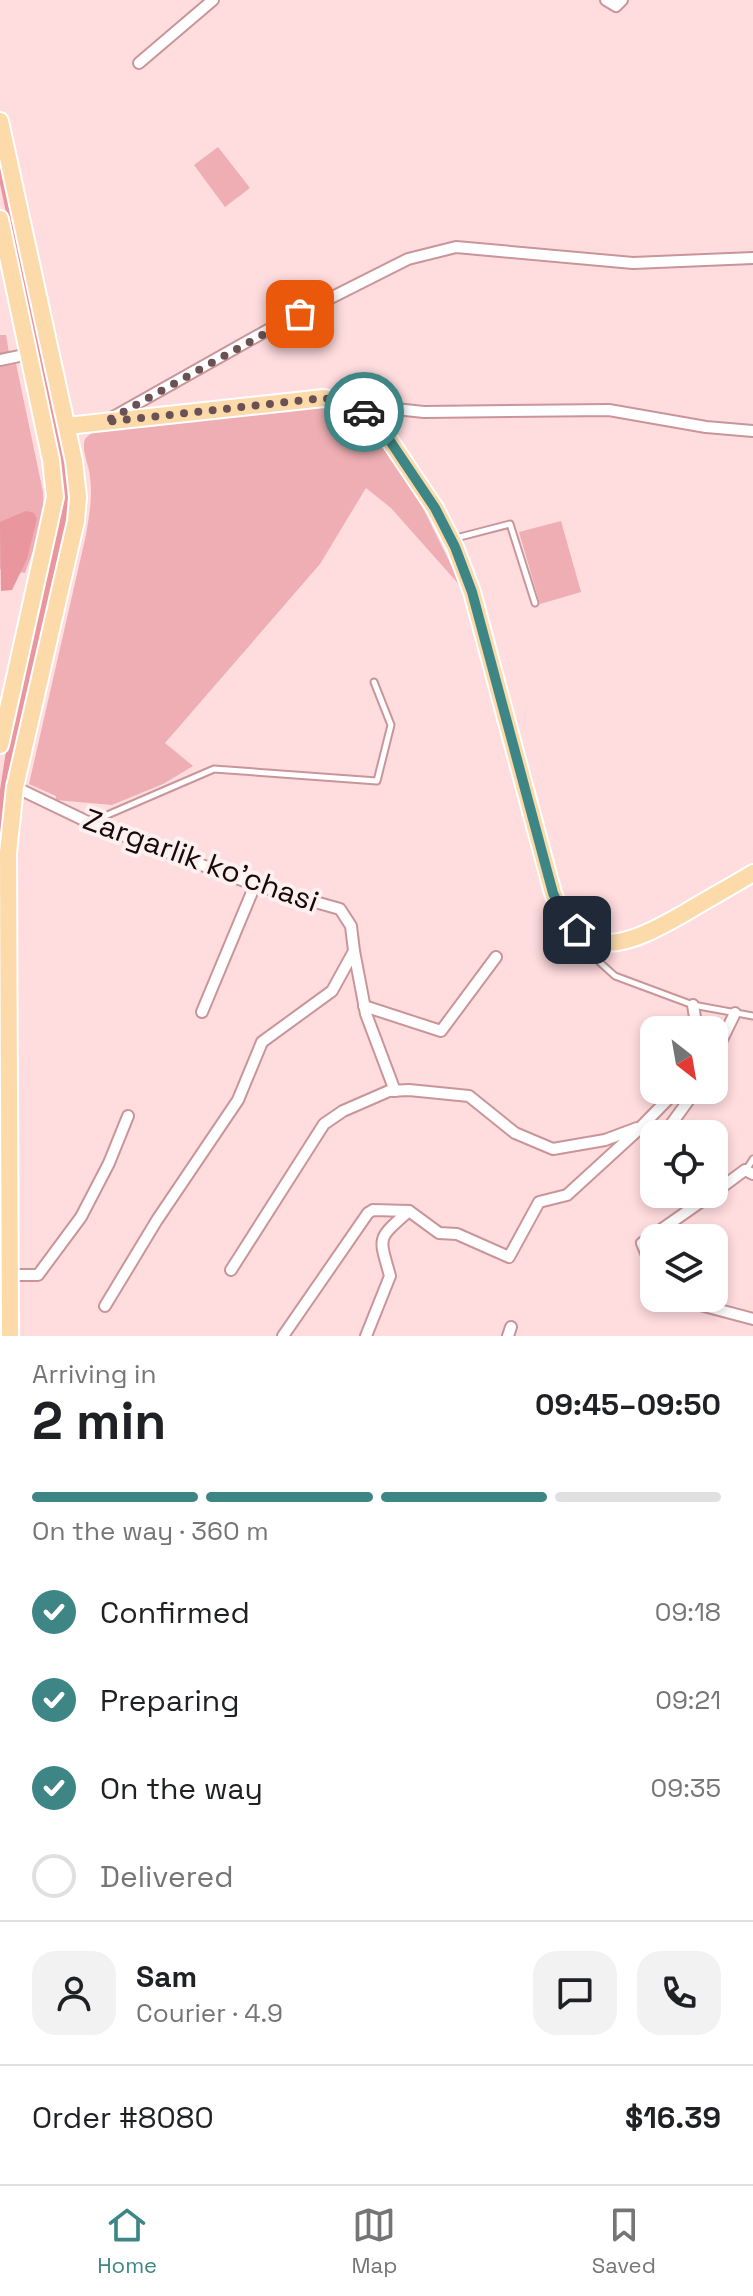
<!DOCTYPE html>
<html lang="en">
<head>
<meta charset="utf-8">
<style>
	:root { --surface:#fff; --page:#f2f2f2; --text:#202124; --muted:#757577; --line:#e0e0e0; --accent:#3e8685 }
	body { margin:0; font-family:"Space Grotesk",sans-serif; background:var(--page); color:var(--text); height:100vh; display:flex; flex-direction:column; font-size:30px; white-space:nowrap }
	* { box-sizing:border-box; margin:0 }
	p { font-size:26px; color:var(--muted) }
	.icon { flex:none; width:44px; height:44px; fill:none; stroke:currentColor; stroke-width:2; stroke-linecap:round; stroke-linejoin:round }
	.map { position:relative; height:1336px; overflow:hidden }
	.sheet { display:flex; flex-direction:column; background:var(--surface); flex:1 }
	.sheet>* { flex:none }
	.needle { width:52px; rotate:149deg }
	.controls { position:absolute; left:640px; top:1016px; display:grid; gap:16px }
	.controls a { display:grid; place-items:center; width:88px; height:88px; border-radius:16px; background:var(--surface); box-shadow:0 4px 12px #0003; font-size:40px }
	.pin { position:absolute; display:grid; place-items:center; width:68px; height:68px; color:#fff; margin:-34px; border-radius:16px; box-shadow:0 4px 12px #0006 }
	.courier { position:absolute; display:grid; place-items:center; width:80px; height:80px; margin:-40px; border:6px solid #3e8685; border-radius:50%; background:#fff; color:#222; box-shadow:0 2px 10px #0007 }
	.head em { font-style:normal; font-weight:700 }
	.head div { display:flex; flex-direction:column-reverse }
	.head { display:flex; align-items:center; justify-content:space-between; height:136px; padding:0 32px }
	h1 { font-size:52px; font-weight:700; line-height:60px }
	.bar { display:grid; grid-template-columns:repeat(4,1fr); gap:12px 8px; align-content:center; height:96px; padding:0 32px }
	.bar i { height:10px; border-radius:6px; background:var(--line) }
	.bar .on { background:var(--accent) }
	.bar p { grid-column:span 4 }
	.line { display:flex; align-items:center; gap:20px; padding:0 32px; border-top:2px solid var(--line) }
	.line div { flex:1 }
	.round { display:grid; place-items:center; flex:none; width:84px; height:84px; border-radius:24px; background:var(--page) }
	ol { padding:0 32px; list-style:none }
	li { display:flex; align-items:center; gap:24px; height:88px }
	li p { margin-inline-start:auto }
	li .icon { padding:8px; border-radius:50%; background:var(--accent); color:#fff; stroke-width:4 }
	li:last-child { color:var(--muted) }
	li i { width:44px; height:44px; border:4px solid var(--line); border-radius:50% }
	.tab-bar { display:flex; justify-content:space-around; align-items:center; height:112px; border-top:2px solid var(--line); background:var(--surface); font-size:22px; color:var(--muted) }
	.tab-bar a { display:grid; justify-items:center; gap:4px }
	.tab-bar .on { color:var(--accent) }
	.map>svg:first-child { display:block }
</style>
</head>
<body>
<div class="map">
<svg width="753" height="1336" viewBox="0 0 753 1336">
	<rect width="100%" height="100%" fill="#ffdcde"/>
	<g fill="#eeaeb3">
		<polygon points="218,147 250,188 225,207 194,165"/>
		<path d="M 0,335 L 6,335 L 9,353 L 15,359 L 43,492 C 45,521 35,546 25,573 L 0,569 Z"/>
		<path d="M 316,402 L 352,414 L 374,432 L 420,502 L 463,589 L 391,508 L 366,488 L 320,564 L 165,743 L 193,766 L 163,784 L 112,805 L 56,800 L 56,796 L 29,784 L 86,535 C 89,516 93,497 90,477 C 89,463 81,452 85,439 C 99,424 118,427 136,428 Z"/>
		<polygon points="561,521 581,592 540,604 519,532"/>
	</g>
	<g fill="#e9969e">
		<polygon points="0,137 69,472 70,506 64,548 17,740 5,822 6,1169 0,1169 0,790 8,738 62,508 61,473 0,184"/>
		<polygon points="26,511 34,513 37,519 27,559 12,590 1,591 0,522"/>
	</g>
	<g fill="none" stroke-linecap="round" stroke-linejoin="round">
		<defs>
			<g id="service">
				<polyline points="456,538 510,524 535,603"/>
				<polyline points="91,822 214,769 377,781 391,725 374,682"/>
				<polyline points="584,941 595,958 615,976 693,1005 753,1016"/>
				<polyline points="746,1170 753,1159"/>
			</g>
			<g id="minor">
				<polyline points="606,0 616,6 622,0"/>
				<polyline points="139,63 213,0"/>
				<polyline points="0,360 29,354"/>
				<polyline points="358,405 424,412 609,410 706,427 753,431"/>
				<polyline points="113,417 273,327 408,259 456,247 633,263 753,258"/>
				<polyline points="15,787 90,823 255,885 340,909 351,926 354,951 332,991 262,1042 238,1100 157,1220 105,1306"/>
				<polyline points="354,951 366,1014 395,1091"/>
				<polyline points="693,1005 697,1030"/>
				<polyline points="364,1006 441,1031 496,957"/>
				<polyline points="202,1012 255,885"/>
				<polyline points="714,1056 735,1013"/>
				<polyline points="664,1134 696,1090"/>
				<polyline points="714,1193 745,1170 753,1174"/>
				<polyline points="231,1270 324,1124 343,1111 389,1091 409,1090 469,1096 515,1133 553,1149 605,1140 637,1128"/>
				<polyline points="654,1272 642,1243 712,1194"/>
				<polyline points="11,1275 38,1275 81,1217 109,1163 128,1116"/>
				<polyline points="674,1298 753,1319"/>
				<polyline points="283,1336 368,1213 373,1210 409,1211 439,1233 457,1234 509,1257 539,1202 567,1195 637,1131 677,1090"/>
				<path d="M 366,1336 L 390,1276 C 379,1236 376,1240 409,1211"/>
				<polyline points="508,1336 511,1327"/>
			</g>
			<g id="primary">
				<polyline points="0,121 74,461 78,497 76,521 15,787 8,853 10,1336"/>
				<polyline points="0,219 51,460 55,497 0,745"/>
				<path d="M 67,426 L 324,398 L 352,405 L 376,420 L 435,508 L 455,547 L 472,592 L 553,893 C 581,968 630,944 683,914 C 706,900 730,887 753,873"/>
			</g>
		</defs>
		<use href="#service" stroke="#ca9599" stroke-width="9"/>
		<use href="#minor" stroke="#ca9599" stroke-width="14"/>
		<use href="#primary" stroke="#fff" stroke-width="20"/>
		<use href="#service" stroke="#fff" stroke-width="5"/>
		<use href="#minor" stroke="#fff" stroke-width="10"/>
		<use href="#primary" stroke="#fddaaa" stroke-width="16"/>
	</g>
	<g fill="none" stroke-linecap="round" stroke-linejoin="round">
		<polyline stroke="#6a5254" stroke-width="8" stroke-dasharray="0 14.4" points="300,314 105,422 324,398 352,405 364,412"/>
		<polyline stroke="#3e8685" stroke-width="10" points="364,412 376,420 435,508 455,547 472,592 553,893 563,915 577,930"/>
	</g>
	<g text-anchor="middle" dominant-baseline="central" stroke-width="8" stroke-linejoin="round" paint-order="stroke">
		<g font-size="30" fill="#190709" stroke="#fcf0f1">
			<text transform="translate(201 860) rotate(20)">Zargarlik ko'chasi</text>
		</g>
	</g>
</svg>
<div class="controls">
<a><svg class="needle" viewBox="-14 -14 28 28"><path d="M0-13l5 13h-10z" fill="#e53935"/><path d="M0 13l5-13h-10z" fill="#757577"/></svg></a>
<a><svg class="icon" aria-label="locate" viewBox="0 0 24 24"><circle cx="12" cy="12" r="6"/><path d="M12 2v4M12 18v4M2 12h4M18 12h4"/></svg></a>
<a><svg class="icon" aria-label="layers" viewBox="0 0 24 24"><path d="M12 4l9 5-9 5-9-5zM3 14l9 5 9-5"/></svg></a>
</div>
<div class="pin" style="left:300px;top:314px;background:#ea580c"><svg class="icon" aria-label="bag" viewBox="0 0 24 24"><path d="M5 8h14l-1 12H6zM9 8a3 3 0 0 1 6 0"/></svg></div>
<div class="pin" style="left:577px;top:930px;background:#1f2937"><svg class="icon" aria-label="home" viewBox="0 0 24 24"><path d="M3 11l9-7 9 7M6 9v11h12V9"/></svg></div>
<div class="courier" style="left:364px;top:412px"><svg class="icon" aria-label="car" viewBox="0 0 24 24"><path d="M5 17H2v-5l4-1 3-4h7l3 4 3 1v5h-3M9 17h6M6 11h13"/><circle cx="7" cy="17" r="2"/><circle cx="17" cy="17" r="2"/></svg></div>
</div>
<section class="sheet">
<div class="head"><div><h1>2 min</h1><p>Arriving in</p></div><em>09:45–09:50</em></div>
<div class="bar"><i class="on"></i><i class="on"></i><i class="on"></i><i></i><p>On the way · 360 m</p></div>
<ol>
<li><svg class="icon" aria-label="check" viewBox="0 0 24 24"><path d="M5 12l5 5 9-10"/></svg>Confirmed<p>09:18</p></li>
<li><svg class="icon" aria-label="check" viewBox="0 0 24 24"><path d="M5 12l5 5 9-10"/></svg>Preparing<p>09:21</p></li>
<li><svg class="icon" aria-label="check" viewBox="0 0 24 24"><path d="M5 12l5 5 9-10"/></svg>On the way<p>09:35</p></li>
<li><i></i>Delivered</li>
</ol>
<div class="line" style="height:144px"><a class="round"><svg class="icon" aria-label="person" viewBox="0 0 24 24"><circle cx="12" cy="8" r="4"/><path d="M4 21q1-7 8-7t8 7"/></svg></a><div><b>Sam</b><p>Courier · 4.9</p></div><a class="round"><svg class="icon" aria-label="chat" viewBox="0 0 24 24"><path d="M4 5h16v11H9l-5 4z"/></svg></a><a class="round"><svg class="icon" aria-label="phone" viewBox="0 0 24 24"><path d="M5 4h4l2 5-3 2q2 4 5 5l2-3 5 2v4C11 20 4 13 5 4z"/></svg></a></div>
<div class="line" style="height:104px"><div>Order #8080</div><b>$16.39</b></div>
</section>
<nav class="tab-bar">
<a class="on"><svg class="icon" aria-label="home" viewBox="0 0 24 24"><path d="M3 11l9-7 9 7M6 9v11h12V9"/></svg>Home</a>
<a><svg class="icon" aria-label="map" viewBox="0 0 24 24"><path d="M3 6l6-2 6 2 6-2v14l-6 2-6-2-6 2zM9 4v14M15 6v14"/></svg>Map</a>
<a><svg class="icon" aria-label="saved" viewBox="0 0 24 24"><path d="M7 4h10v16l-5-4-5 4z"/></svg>Saved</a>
</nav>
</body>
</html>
